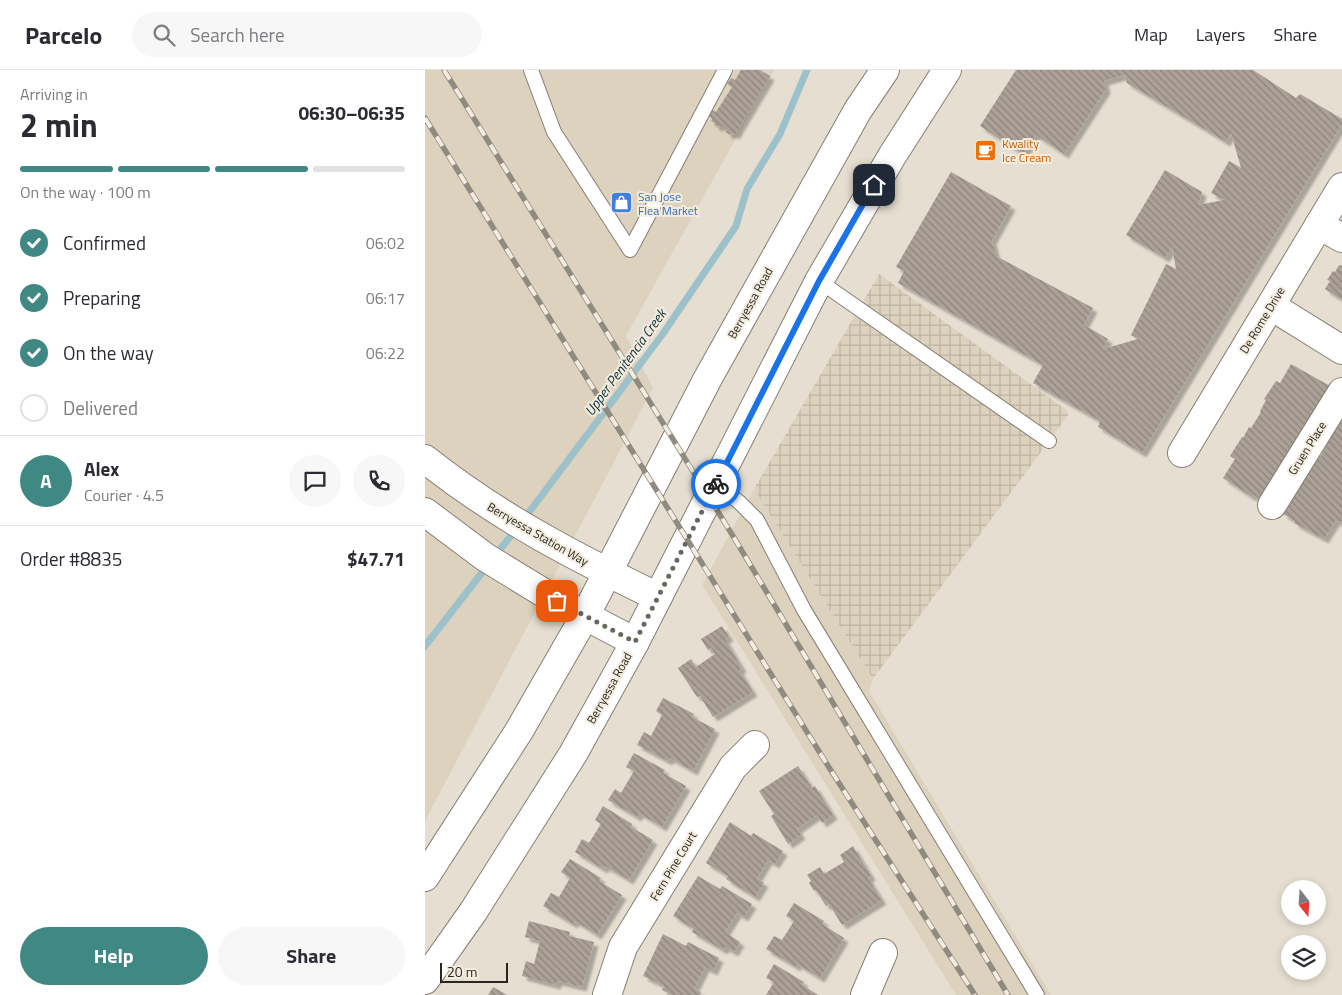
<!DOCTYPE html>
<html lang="en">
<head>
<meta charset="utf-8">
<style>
	:root { --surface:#fff; --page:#f7f7f7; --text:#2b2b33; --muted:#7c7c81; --line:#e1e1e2; --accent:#408884 }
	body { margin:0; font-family:"Titillium Web",sans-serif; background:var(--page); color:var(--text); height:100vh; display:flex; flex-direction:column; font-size:19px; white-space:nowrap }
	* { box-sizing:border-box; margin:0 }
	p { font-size:16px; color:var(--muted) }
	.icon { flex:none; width:28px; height:28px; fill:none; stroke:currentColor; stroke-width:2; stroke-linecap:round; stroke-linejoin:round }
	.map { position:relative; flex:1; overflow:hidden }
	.sheet { display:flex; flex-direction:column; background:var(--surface); width:425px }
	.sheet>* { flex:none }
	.needle { width:32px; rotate:163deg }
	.buttons { position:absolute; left:856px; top:810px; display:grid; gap:10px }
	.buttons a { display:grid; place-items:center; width:45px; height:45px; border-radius:50%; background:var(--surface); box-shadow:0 2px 8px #0003; font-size:25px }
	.scale { position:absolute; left:15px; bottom:12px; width:68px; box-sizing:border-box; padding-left:5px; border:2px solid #292621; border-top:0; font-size:14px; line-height:18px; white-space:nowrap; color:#292621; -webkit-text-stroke:4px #f3ecdf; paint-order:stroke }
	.pin { position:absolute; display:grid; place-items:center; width:42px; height:42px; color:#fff; margin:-21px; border-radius:10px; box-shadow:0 2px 8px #0006 }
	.courier { position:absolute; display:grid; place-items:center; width:50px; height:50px; margin:-25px; border:4px solid #1a73e8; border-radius:50%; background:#fff; color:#222; box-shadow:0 1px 6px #0007 }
	.headline em { font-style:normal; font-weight:700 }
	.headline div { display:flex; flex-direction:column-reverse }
	.headline { display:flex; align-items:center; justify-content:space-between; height:85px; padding:0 20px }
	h1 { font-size:32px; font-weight:700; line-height:38px }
	.bar { display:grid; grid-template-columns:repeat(4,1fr); gap:8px 5px; align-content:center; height:60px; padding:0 20px }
	.bar i { height:6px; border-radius:4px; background:var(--line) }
	.bar .on { background:var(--accent) }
	.bar p { grid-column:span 4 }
	.line { display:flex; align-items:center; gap:12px; padding:0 20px; border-top:1px solid var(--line) }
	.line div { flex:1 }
	.round { display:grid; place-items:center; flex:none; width:52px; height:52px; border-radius:26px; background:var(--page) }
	ol { padding:0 20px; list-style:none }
	li { display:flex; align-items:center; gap:15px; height:55px }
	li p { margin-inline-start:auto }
	li .icon { padding:5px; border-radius:50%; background:var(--accent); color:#fff; stroke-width:4 }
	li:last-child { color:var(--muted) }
	li i { width:28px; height:28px; border:2px solid var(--line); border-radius:50% }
	.cta { display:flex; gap:10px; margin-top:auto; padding:10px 20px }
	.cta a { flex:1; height:58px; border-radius:30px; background:var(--accent); color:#fff; font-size:20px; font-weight:700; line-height:58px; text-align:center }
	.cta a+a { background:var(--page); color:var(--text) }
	header { display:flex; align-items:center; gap:30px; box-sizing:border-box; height:70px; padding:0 25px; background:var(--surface); border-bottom:1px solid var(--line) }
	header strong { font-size:24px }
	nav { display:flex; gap:28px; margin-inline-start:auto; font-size:18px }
	.search { width:350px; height:45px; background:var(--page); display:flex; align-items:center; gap:12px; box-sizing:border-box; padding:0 18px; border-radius:28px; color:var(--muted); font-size:19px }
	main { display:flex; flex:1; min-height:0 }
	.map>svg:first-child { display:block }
</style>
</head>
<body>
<header>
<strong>Parcelo</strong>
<div class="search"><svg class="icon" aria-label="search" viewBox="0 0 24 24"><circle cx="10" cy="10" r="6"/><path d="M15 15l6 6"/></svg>Search here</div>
<nav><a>Map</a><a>Layers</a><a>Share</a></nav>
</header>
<main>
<section class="sheet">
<div class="headline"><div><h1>2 min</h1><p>Arriving in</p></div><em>06:30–06:35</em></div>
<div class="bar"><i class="on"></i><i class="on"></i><i class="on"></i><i></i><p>On the way · 100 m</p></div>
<ol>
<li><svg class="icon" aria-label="check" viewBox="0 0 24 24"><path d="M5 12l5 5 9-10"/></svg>Confirmed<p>06:02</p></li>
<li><svg class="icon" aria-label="check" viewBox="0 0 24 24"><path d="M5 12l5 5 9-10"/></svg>Preparing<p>06:17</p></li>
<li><svg class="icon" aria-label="check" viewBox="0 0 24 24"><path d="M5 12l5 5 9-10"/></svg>On the way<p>06:22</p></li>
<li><i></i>Delivered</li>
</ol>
<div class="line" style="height:90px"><b class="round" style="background:var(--accent);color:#fff">A</b><div><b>Alex</b><p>Courier · 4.5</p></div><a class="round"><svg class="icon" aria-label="chat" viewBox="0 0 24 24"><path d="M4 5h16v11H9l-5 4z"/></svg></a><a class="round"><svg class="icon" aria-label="phone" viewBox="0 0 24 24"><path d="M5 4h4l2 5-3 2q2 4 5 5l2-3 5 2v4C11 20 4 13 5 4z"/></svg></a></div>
<div class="line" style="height:65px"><div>Order #8835</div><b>$47.71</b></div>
<div class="cta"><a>Help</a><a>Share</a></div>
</section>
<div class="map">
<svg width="917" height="925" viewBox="0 0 917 925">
	<defs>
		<pattern id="industrial-grid" width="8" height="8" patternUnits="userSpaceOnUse" patternTransform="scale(1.25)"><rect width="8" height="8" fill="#ddd2be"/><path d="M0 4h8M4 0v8" fill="none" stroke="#beb4a3"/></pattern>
		<pattern id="building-back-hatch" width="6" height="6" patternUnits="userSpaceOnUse" patternTransform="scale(1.25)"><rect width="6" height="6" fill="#aca197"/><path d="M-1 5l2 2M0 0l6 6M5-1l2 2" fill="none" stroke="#8c837b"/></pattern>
		<filter id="shadow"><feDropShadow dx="4.5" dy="4.5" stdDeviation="1" flood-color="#0004"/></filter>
	</defs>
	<rect width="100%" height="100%" fill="#e6dfd1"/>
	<g fill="#ddd2be">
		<polygon points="0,0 349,0 201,266 228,318 0,751"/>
		<polygon points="329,419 448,609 444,621 626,925 531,925 277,515"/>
	</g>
	<polygon fill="url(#industrial-grid)" points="454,204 640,339 644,344 448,609 329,419"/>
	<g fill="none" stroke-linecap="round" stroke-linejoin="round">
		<g stroke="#9cc1ca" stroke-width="7">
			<polyline points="99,449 237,265 311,156 322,119 355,64 382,0"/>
			<polyline points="69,487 92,458"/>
			<polyline points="0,576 63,495"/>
		</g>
	</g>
	<g fill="url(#building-back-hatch)" filter="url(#shadow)">
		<polygon points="316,0 335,0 345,6 310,65 306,63 305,65 301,62 302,60 294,55 293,57 289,55 290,53 286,51 287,48 283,46 287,40 291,42 307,17 302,14 306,8 310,10"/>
		<polygon points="591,0 828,0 871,28 875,24 917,49 917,54 717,383 673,357 675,351 608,313 618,295 473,213 479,201 471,197 526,102 586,136 567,170 571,186 668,238 659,255 683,269 678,279 713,269 706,265 741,194 751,199 747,177 740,188 701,165 740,100 777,122 773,135 799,130 786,123 804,91 816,98 806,63 801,72 702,13 700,5 679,11 681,19 639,84 611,65 598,84 555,56"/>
		<polygon points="914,195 917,196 917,230 900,219 905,211 902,210 908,201 910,202"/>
		<polygon points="866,294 905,316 840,432 828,425 827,427 798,408 810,389 805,386 817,367 818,368 824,357 826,358 836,342 835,341 841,330 839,329 851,311 855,313"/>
		<polygon points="917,347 917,450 915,453 911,450 899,469 869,453 870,451 858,444 893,386 895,387"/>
		<polygon points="297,556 304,567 300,569 317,598 314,600 328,622 288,647 275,626 272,627 253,598 266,589 271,597 290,584 286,578 283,580 276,569"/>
		<polygon points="238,628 269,644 267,647 290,659 268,701 245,688 243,691 212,675 219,662 226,666 237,645 231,641"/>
		<polygon points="209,683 240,700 238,703 261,716 237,757 214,743 212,747 183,730 190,719 196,723 209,701 201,697"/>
		<polygon points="373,696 387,718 390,716 408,745 397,753 392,745 372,759 376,765 363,774 346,746 349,744 334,721"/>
		<polygon points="178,736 207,754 206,757 228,770 204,810 180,796 178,799 150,782 157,769 164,773 176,754 170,750"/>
		<polygon points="305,752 326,766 328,763 358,781 350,794 343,790 332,808 339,813 330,827 301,809 303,806 281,793"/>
		<polygon points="428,776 446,806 443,808 457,830 417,855 404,834 401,836 391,820 389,821 384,813 386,811 382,805 395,797 399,804 419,792 415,785"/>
		<polygon points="145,789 176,808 174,811 197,825 172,865 150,851 148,854 118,836 126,823 134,827 145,808 136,802"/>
		<polygon points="273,806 295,819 297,816 327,834 319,847 312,843 300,862 315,872 309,882 300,877 298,880 267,862 269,859 248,846"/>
		<polygon points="369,833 399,851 397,854 419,868 395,908 372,894 371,897 341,879 349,866 357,870 369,851 361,846"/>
		<polygon points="104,851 145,862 144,866 169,872 157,917 133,911 131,915 97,906 101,891 109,894 115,871 100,867"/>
		<polygon points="238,864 261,876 263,872 294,888 288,901 280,897 269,919 276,922 275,925 247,925 237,920 239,916 218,906"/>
		<polygon points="349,894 379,912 377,915 393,925 341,925 349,912 341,908"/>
		<polygon points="68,917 82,925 63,925"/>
	</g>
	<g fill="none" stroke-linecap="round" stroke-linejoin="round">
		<defs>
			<g id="service">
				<polyline points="106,0 129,62 205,180 300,0"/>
				<polyline points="394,211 624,371"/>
				<polyline points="291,414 314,432 332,450 379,540 612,925"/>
			</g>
			<g id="minor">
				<polyline points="894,155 917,168"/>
				<polyline points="846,236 917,280"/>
				<polyline points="757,383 917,117"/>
				<polyline points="847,435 917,322"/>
				<polyline points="182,925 198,877 308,697 330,675"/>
				<polyline points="440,925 458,883"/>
			</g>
			<g id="tertiary">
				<path d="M 0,389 C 73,447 150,487 233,527"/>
				<polyline points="0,442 60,487 132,531 210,572"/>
			</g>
			<g id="primary">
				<polyline points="0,807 94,661 160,546 283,308 433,40 460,0"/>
				<polyline points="0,910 48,842 148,684 210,572 394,211 467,86 522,0"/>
			</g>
		</defs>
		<use href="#service" stroke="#857e72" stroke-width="16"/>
		<use href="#minor" stroke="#857e72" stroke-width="30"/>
		<use href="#tertiary" stroke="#857e72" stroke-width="30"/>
		<use href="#primary" stroke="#857e72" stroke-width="30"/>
		<use href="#service" stroke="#fff" stroke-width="14"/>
		<use href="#minor" stroke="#fff" stroke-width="28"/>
		<use href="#tertiary" stroke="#fff" stroke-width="28"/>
		<use href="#primary" stroke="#fff" stroke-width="28"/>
		<defs>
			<g id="rail">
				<polyline points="19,0 308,466 583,925"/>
				<polyline points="0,48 405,699 550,925"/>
			</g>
		</defs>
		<use href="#rail" stroke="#908b81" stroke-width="5.5"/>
		<use href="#rail" stroke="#f3ecdf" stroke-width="4" stroke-dasharray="11" stroke-linecap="butt"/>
	</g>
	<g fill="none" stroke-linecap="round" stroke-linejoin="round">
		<polyline stroke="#6b675f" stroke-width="5" stroke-dasharray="0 9" points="132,531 210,572 291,414"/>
		<polyline stroke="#1a73e8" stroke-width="6" points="291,414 394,211 449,115"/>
	</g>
	<defs>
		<symbol id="cafe-square" viewBox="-11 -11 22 22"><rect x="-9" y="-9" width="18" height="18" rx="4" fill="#e8710a" stroke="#f3ecdf"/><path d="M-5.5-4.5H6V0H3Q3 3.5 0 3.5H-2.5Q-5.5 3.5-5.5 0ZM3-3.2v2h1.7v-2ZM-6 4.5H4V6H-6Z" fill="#fff"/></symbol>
		<symbol id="shop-square" viewBox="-11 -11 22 22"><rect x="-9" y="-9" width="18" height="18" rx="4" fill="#3f7fe0" stroke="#f3ecdf"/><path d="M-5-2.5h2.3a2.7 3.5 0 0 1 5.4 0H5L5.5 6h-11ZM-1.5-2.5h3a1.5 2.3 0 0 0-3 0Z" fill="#fff"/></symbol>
	</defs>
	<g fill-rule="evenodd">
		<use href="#cafe-square" x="548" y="68" width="25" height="25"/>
		<use href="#shop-square" x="184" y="120" width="25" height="25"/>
	</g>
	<g text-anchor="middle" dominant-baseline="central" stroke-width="4" stroke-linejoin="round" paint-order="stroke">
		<g font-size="12" fill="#c56008" stroke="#f3ecdf" text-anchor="start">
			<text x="577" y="73">Kwality<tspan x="577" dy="14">Ice Cream</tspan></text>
		</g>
		<g font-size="12" fill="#366cbe" stroke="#f3ecdf" text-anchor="start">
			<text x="213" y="126">San Jose<tspan x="213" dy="14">Flea Market</tspan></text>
		</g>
		<g font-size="12" fill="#292621" stroke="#f3ecdf">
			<text transform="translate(325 233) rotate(-61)">Berryessa Road</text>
			<text transform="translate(837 250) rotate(-59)">De Rome Drive</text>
			<text transform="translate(882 378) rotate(-58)">Gruen Place</text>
			<text transform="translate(113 464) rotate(30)">Berryessa Station Way</text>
			<text transform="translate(184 618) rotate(-61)">Berryessa Road</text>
			<text transform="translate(248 796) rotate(-59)">Fern Pine Court</text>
		</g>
		<g font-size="14" font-style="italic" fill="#0c3138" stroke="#f3ecdf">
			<text transform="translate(200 292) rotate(-54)">Upper Penitencia Creek</text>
		</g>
	</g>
</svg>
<div class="buttons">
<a><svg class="needle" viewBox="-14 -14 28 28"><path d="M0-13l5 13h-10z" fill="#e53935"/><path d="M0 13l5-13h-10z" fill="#7c7c81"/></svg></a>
<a><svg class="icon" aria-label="layers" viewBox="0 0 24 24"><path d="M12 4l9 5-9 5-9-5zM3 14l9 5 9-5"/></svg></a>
</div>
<div class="scale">20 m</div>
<div class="pin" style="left:132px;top:531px;background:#ea580c"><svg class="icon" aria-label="bag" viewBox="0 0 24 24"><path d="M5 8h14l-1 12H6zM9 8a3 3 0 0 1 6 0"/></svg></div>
<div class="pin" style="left:449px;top:115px;background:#1f2937"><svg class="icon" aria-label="home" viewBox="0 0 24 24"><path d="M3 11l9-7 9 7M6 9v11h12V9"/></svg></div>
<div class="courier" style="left:291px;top:414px"><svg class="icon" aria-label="bike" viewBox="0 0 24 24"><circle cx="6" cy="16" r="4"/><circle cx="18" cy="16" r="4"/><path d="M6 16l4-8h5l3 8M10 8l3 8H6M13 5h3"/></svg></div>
</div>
</main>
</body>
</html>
